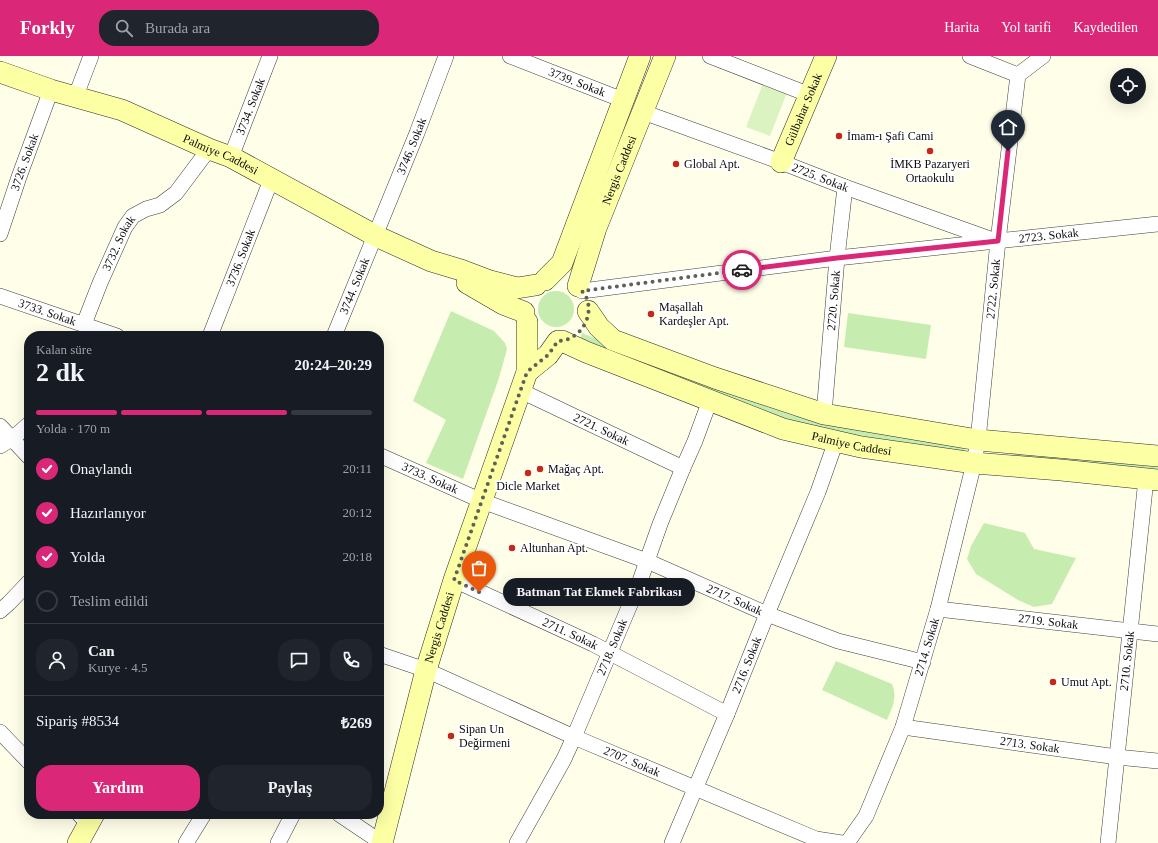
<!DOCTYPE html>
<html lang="tr">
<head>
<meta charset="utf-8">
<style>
	:root { --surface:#171b24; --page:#20242c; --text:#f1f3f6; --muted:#9ea1a6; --line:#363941; --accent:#db2777 }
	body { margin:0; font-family:Georgia,serif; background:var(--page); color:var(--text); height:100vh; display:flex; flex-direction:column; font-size:15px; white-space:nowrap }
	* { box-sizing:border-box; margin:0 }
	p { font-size:13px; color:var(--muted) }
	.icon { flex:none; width:22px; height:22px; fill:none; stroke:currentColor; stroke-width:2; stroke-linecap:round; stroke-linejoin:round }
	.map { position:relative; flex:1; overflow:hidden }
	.side { position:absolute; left:24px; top:275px; width:360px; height:488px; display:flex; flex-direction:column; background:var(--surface); border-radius:16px; box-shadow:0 4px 16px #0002 }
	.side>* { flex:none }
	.controls { position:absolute; left:1110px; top:12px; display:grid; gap:8px }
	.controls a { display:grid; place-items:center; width:36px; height:36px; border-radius:50%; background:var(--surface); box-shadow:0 4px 16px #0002; font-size:20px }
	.pin { position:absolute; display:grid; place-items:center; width:34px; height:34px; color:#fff; margin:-41px -17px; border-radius:50% 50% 50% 0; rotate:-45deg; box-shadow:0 0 4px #0007 }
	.pin .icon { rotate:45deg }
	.courier { position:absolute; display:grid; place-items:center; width:40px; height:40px; margin:-20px; border:3px solid #db2777; border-radius:50%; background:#fff; color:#222; box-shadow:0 1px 5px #0007 }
	.bubble { position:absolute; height:28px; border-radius:14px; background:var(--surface); box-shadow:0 4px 16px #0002; font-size:13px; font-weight:800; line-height:28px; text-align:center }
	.overview em { font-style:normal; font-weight:800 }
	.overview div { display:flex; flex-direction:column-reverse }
	.overview { display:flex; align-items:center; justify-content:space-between; height:68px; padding:0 12px }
	h1 { font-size:26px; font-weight:800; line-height:30px }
	.bar { display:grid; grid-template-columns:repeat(4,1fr); gap:6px 4px; align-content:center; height:48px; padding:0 12px }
	.bar i { height:5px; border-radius:3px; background:var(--line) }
	.bar .current { background:var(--accent) }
	.bar p { grid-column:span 4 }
	.line { display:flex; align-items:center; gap:10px; padding:0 12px; border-top:1px solid var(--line) }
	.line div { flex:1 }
	.round { display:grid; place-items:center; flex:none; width:42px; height:42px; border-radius:16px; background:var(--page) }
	ol { padding:0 12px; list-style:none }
	li { display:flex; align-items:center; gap:12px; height:44px }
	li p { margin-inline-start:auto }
	li .icon { padding:4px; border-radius:50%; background:var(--accent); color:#fff; stroke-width:4 }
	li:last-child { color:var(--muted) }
	li i { width:22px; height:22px; border:2px solid var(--line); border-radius:50% }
	.primary-button { display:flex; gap:8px; margin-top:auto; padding:8px 12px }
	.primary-button a { flex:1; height:46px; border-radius:16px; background:var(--accent); color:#fff; font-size:16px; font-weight:800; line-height:46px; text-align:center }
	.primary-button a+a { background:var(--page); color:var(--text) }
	header { display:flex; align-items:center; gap:24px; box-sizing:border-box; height:56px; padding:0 20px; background:var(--accent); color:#fff }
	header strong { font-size:19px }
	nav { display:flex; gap:22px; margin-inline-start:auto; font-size:14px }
	.search { width:280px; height:36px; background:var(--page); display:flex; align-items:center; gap:10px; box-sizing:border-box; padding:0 14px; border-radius:16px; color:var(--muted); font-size:15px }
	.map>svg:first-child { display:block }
</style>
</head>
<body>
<header>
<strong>Forkly</strong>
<div class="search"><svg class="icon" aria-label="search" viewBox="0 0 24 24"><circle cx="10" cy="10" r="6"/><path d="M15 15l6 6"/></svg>Burada ara</div>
<nav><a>Harita</a><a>Yol tarifi</a><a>Kaydedilen</a></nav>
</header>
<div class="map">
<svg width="1158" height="787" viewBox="0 0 1158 787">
	<rect width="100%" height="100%" fill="#fffee9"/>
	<g fill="#c6edaf">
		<circle cx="556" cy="253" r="18"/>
		<polygon points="451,255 494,275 505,287 507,293 499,322 463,423 426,407 446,364 413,345"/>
		<polygon points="848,257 931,269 926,303 844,291"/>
		<polygon points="582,277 703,326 791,359 861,374 965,389 964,396 880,386 780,364 579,286"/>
		<polygon points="1011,395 1158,411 1158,415 1011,399"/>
		<polygon points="984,467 1025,477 1034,493 1076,502 1052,548 1034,551 1018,544 976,518 967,503 971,490"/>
		<path d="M 836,605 L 892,628 C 898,641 892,652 887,664 L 822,634 Z"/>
	</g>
	<polygon fill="#dbf3c1" points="764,25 788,34 770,80 746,71"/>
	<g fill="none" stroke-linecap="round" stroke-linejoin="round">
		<defs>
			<g id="street">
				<path id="s1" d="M 510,0 L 623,44"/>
				<polyline points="710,0 810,39"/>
				<polyline points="970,0 1018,19"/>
				<polyline points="75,42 91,0"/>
				<path id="s2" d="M 643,56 L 781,106 L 845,131 L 993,184"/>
				<path id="s3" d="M 231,101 L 270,0"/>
				<path id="s4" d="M 0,178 L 19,121 L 51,34"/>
				<path id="s5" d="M 582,235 L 837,202 L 1158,168"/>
				<path id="s6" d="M 0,240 L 117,280"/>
				<path id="s7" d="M 84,268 L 100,227 L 125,171 L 133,160 L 146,153 L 160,149 L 176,137 L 209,93"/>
				<path id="s8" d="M 210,280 L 271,124"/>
				<path id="s9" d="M 334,280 L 417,77 L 446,0"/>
				<path id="s10" d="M 521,335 L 683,412"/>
				<path id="s11" d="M 824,358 L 837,202 L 845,131"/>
				<polyline points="0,370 29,401"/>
				<polyline points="0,390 13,382 29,368"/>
				<path id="s12" d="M 379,399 L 482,445 L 647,505 L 767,558 L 838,585 L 923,606"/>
				<path id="s13" d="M 454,524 L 593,588 L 727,658"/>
				<path id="s14" d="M 938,553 L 1158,578"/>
				<polyline points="0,555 9,547 29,526"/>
				<path id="s15" d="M 379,598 L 426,614 L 574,681 L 816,783 L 842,787"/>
				<path id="s16" d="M 903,671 L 1117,701 L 1158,705"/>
				<polyline points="0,676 29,706"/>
				<polyline points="79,758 89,769"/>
				<polyline points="339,758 382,787"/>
				<polyline points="186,787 204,758"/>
				<polyline points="278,787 293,758"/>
				<path id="s17" d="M 517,787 L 564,703 L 574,681 L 640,525 L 660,468 L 683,412 L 695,385 L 710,344"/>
				<path id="s18" d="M 672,787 L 727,658 L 767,558 L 818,436 L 836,385"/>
				<path id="s19" d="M 847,787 L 866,760 L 903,671 L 938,553 L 974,407 L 978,384 L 998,185 L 1018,19 L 1043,0"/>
				<path id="s20" d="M 1108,787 L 1146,423"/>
			</g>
			<g id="secondary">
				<path id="s21" d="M 0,16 L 51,34 L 122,54 L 209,93 L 231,101 L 376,180 L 431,205 L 461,214 L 490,225 L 517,232 L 536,229"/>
				<path id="s22" d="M 781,106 L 826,0"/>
				<polyline points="545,224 562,207 640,0"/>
				<polyline points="467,227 503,248 524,256"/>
				<path id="s23" d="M 578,230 L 596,172 L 665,0"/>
				<polyline points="588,255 599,271 613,284 715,322 824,358 978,384 1158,400"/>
				<path id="s24" d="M 562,285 L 586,296 L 783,373 L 861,391 L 974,407 L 1061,414 L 1158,424"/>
				<polyline points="527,316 548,299 558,285"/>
				<polyline points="78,787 94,758"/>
				<path id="s25" d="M 382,787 L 426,614 L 454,524 L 527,316 L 527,266"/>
			</g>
		</defs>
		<use href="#street" stroke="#3e3e3e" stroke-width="16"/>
		<use href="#secondary" stroke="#2d2d2d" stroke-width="22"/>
		<use href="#street" stroke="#fff" stroke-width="15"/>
		<use href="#secondary" stroke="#fcffa4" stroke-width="21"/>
	</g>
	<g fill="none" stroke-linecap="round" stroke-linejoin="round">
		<path stroke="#606059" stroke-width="4" stroke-dasharray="0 7.2" d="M 479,536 L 454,524 L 527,316 L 548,299 L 558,285 C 578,285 594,263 587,243 C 586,240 584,238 582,235 L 742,214"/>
		<polyline stroke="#db2777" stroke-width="5" points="742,214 837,202 998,185 1008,95"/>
	</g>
	<g fill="#c72816" stroke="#fff" stroke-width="1.5">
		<circle cx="839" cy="80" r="4"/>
		<circle cx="930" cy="95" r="4"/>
		<circle cx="676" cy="108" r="4"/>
		<circle cx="651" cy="258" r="4"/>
		<circle cx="540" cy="413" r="4"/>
		<circle cx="528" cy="417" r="4"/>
		<circle cx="512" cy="492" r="4"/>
		<circle cx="1053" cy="626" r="4"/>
		<circle cx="451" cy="680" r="4"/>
	</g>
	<g text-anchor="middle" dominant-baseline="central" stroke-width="4" stroke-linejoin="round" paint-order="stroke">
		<g font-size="12" fill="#0b0b0b" stroke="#fff">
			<text stroke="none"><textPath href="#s1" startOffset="72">3739. Sokak</textPath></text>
			<text stroke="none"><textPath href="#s3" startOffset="54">3734. Sokak</textPath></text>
			<text stroke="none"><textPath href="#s22" startOffset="57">Gülbahar Sokak</textPath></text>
			<text stroke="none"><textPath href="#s9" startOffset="205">3746. Sokak</textPath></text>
			<text stroke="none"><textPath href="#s21" startOffset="236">Palmiye Caddesi</textPath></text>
			<text stroke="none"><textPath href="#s4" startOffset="76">3726. Sokak</textPath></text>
			<text stroke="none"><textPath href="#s23" startOffset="123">Nergis Caddesi</textPath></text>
			<text stroke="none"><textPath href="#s2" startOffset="189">2725. Sokak</textPath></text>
			<text stroke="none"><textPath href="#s5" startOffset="470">2723. Sokak</textPath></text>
			<text stroke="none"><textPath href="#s7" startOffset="88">3732. Sokak</textPath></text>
			<text stroke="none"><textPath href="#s8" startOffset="84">3736. Sokak</textPath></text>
			<text stroke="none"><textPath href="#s9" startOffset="54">3744. Sokak</textPath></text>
			<text stroke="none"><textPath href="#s19" startOffset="578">2722. Sokak</textPath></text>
			<text stroke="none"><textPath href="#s11" startOffset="114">2720. Sokak</textPath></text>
			<text stroke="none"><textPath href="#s6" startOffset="50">3733. Sokak</textPath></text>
			<text stroke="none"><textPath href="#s10" startOffset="89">2721. Sokak</textPath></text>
			<text stroke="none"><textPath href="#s24" startOffset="308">Palmiye Caddesi</textPath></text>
			<text stroke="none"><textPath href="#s12" startOffset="56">3733. Sokak</textPath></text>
			<text stroke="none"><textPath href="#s12" startOffset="384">2717. Sokak</textPath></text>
			<text stroke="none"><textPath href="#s14" startOffset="111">2719. Sokak</textPath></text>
			<text stroke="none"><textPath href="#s25" startOffset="223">Nergis Caddesi</textPath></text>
			<text stroke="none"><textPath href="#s13" startOffset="128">2711. Sokak</textPath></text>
			<text stroke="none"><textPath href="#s19" startOffset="213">2714. Sokak</textPath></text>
			<text stroke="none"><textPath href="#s17" startOffset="218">2718. Sokak</textPath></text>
			<text stroke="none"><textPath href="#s20" startOffset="183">2710. Sokak</textPath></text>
			<text stroke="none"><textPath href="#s18" startOffset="193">2716. Sokak</textPath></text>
			<text stroke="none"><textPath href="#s16" startOffset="128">2713. Sokak</textPath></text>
			<text stroke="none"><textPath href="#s15" startOffset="275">2707. Sokak</textPath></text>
		</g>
		<g font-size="12" fill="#0b0b0b" stroke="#fff" text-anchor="start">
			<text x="847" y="80">İmam-ı Şafi Cami</text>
			<text x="684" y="108">Global Apt.</text>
			<text x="930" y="108" text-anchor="middle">İMKB Pazaryeri<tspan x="930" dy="14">Ortaokulu</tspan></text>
			<text x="659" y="251">Maşallah<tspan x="659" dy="14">Kardeşler Apt.</tspan></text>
			<text x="548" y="413">Mağaç Apt.</text>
			<text x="528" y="430" text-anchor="middle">Dicle Market</text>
			<text x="520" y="492">Altunhan Apt.</text>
			<text x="1061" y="626">Umut Apt.</text>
			<text x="459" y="673">Sipan Un<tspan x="459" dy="14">Değirmeni</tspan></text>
		</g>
	</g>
</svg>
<div class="controls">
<a><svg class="icon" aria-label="locate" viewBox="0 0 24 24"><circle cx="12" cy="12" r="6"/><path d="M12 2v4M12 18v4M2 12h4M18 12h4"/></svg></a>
</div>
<div class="pin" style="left:479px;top:536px;background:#ea580c"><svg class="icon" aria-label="bag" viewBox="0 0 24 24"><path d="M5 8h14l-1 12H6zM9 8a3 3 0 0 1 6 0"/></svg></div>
<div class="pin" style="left:1008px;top:95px;background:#1f2937"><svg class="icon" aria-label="home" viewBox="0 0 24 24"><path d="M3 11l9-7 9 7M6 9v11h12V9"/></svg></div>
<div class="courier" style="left:742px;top:214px"><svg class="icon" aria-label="car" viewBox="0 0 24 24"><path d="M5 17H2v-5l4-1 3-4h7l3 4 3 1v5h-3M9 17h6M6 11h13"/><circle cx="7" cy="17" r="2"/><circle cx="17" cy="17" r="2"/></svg></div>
<div class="bubble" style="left:503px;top:522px;width:192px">Batman Tat Ekmek Fabrikası</div>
<section class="side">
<div class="overview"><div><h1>2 dk</h1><p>Kalan süre</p></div><em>20:24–20:29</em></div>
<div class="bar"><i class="current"></i><i class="current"></i><i class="current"></i><i></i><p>Yolda · 170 m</p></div>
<ol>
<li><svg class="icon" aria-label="check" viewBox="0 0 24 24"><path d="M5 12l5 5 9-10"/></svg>Onaylandı<p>20:11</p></li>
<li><svg class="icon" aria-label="check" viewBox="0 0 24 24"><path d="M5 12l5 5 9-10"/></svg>Hazırlanıyor<p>20:12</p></li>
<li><svg class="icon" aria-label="check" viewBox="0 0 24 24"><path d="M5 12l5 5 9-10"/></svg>Yolda<p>20:18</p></li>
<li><i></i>Teslim edildi</li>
</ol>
<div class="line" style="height:72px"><a class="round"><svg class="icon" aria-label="person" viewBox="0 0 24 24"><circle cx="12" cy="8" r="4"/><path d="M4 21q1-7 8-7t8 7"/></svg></a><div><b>Can</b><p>Kurye · 4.5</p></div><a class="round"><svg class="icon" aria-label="chat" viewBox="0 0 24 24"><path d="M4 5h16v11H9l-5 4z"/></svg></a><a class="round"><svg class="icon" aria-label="phone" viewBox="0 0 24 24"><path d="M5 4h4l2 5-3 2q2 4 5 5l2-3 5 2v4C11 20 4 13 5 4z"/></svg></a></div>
<div class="line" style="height:52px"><div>Sipariş #8534</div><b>₺269</b></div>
<div class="primary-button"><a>Yardım</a><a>Paylaş</a></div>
</section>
</div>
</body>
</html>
